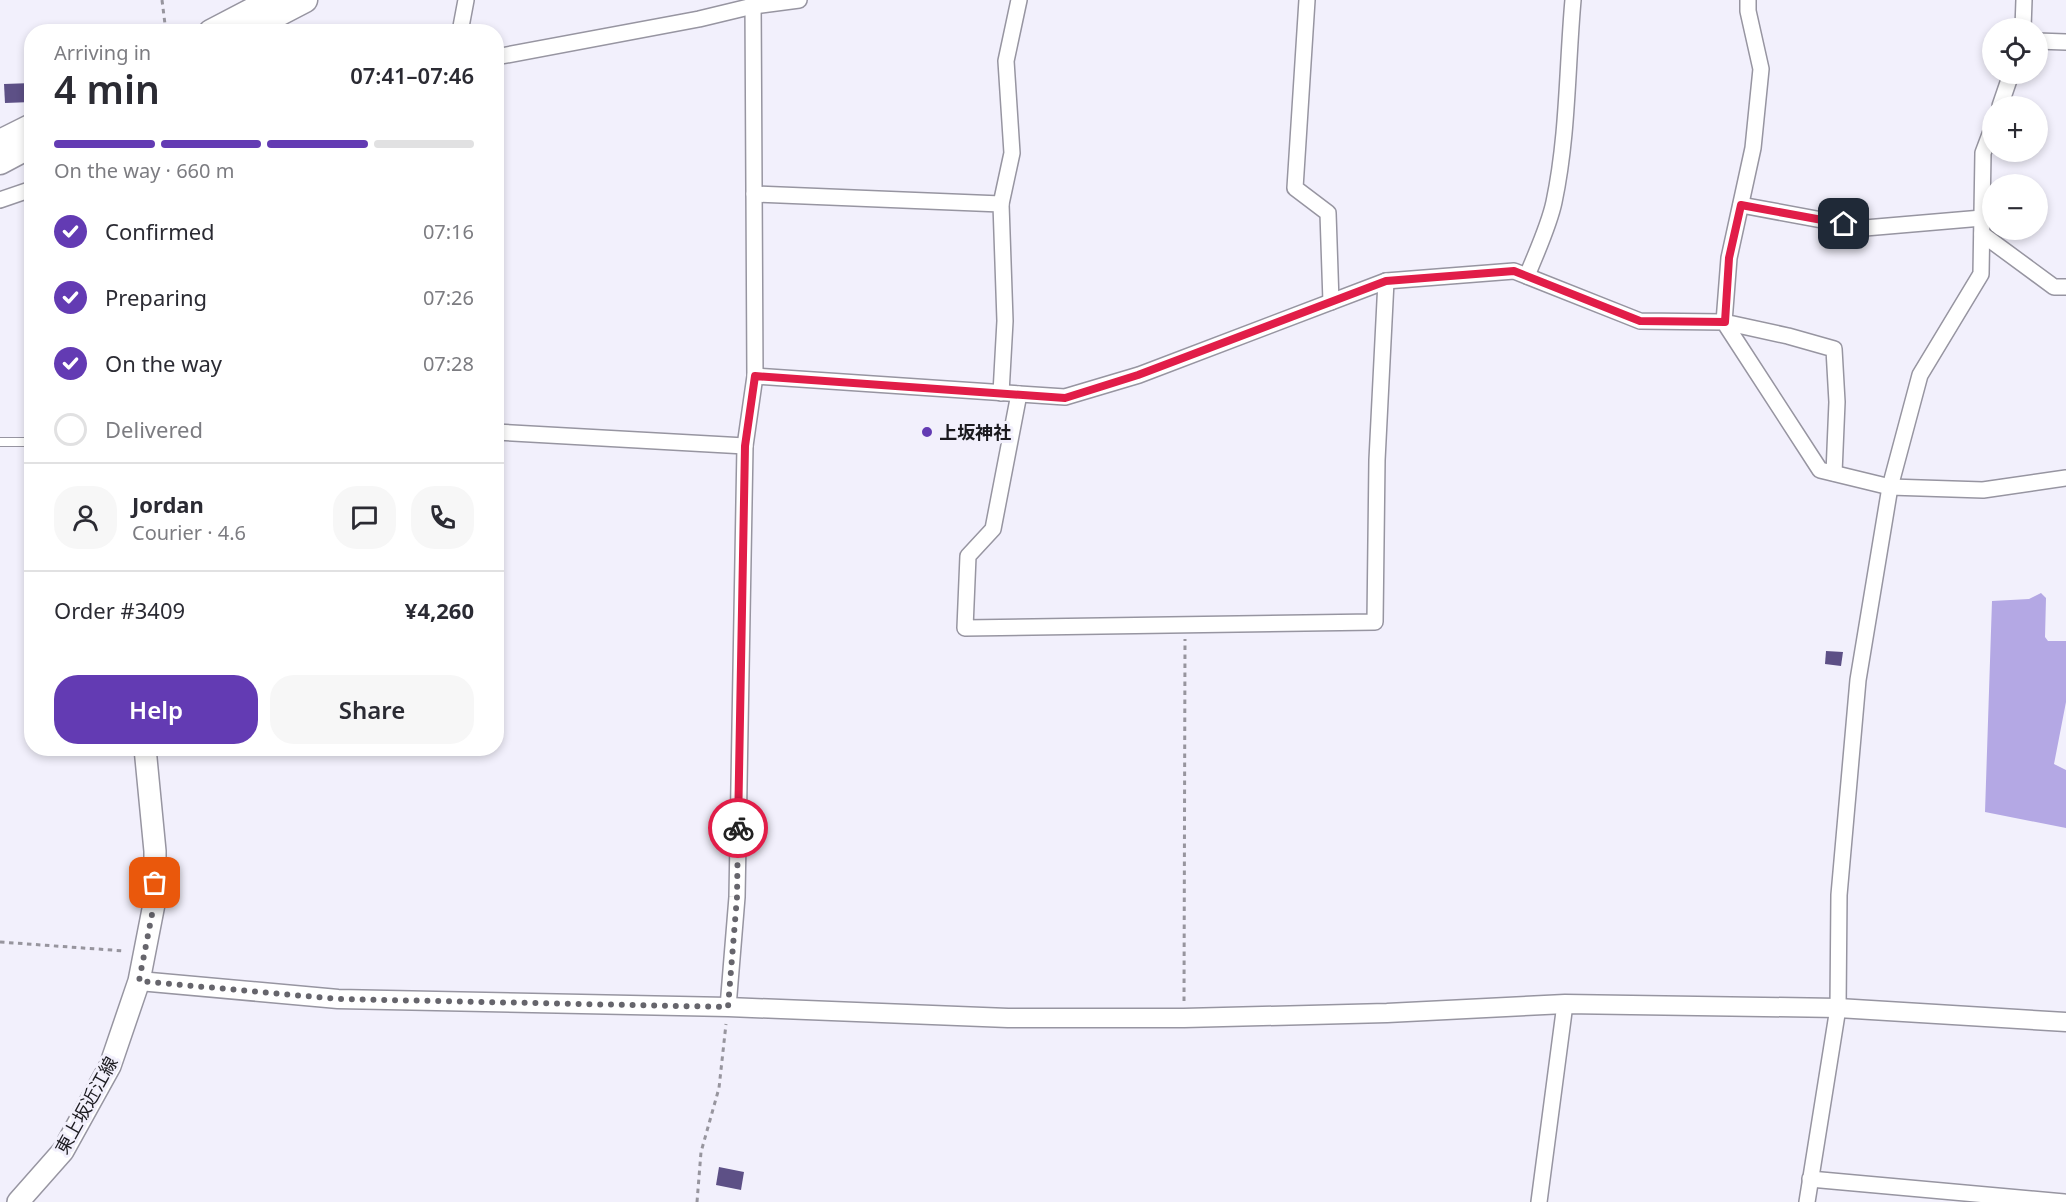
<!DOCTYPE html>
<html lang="en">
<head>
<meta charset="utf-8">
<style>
	:root { --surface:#fff; --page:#f7f7f7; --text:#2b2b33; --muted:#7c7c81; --line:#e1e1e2; --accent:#633bb3 }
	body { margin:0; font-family:"Noto Sans","Noto Sans JP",sans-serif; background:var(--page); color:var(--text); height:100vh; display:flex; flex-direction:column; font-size:22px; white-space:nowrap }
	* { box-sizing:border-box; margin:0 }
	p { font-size:20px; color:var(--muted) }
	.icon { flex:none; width:33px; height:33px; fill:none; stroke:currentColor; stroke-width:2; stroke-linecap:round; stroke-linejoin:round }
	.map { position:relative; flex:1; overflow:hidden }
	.details { position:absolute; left:24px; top:24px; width:480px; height:732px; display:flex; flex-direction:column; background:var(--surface); border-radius:24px; box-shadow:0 3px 9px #0003 }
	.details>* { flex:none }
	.buttons { position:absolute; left:1982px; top:18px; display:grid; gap:12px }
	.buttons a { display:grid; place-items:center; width:66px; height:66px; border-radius:50%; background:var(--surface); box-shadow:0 3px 9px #0003; font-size:30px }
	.pin { position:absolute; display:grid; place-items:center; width:51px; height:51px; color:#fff; margin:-26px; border-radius:12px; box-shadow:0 3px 9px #0006 }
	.courier { position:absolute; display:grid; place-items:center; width:60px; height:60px; margin:-30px; border:4px solid #e11d48; border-radius:50%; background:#fff; color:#222; box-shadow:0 2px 8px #0007 }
	.head em { font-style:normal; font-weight:600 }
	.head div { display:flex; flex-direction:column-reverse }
	.head { display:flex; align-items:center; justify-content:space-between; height:102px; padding:0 30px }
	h1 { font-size:39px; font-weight:600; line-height:45px }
	.bar { display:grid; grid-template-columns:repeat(4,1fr); gap:9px 6px; align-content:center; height:72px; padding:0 30px }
	.bar i { height:8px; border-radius:4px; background:var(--line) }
	.bar .current { background:var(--accent) }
	.bar p { grid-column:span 4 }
	.line { display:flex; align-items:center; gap:15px; padding:0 30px; border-top:2px solid var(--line) }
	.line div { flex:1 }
	.round { display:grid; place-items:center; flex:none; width:63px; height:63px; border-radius:24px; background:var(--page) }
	ol { padding:0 30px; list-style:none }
	li { display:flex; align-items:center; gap:18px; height:66px }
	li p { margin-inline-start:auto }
	li .icon { padding:6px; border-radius:50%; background:var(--accent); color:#fff; stroke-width:4 }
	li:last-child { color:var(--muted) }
	li i { width:33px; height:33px; border:3px solid var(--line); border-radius:50% }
	.action { display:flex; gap:12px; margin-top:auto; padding:12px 30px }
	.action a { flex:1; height:69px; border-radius:24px; background:var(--accent); color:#fff; font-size:24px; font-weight:600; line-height:69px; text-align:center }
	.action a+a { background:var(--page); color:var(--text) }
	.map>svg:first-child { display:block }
</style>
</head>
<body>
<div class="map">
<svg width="2066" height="1202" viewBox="0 0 2066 1202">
	<rect width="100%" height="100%" fill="#f2f0fc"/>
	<polygon fill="#b4a8e4" points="2041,593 2046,598 2045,637 2048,641 2066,641 2066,702 2054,764 2066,770 2066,828 1985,812 1992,601 2029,599"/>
	<g fill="#5d5086">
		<polygon points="32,83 32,102 5,103 4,84"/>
		<polygon points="1826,651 1843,652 1841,666 1825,664"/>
		<polygon points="719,1167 744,1172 741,1190 716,1185"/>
	</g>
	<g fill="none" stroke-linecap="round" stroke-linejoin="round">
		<defs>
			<polyline id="service" points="0,442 32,442"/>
			<g id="minor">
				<polyline points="1307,0 1295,188 1328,213 1331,302"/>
				<polyline points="1748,0 1748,11 1761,69 1753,148 1729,258 1724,322 1788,336 1834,349 1837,402 1834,473"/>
				<polyline points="2023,28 2024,0"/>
				<polyline points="460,32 466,0"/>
				<polyline points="2037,41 2066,42"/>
				<polyline points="496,57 699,19 753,6 799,0"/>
				<polyline points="2000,106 2011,74"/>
				<polyline points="754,194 1001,204 1005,321 1001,393"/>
				<polyline points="0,200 32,189"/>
				<polyline points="1001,204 1012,153 1006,61 1019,0"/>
				<polyline points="1741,205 1865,228 1982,218"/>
				<polyline points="1982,234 2054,287 2066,287"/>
				<path d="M 1527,276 C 1536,253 1549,226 1554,202 C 1568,136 1567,67 1573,0"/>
				<polyline points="755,376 1065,397 1139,375 1386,281 1514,271 1640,321 1724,322 1820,470 1890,487 1983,490 2066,478"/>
				<polyline points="1019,394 993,529 968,556 965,628 1375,622 1377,460 1386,281"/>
				<polyline points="496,432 745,446"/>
				<polyline points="728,1007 737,897 745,446 755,376 753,0"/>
				<polyline points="1810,1179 2064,1202"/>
				<polyline points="1539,1202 1565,1004"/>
				<polyline points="1807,1202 1838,1008 1839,895 1858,680 1890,487 1920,375 1981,274 1983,153 1992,129"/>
			</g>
			<polyline id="tertiary" points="139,981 338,999 728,1007 1008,1018 1184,1018 1387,1013 1565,1004 1838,1008 2066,1022"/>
			<polyline id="secondary" points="18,1202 63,1151 110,1066 139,981 155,899 155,851 145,748"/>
			<g id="primary">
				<polyline points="257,25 305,0"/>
				<polyline points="211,32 272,0"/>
				<polyline points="0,142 32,126"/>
				<polyline points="0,162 32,145"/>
			</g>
		</defs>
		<use href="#service" stroke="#9795a1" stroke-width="10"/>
		<use href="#minor" stroke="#9795a1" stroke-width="18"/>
		<use href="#tertiary" stroke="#9795a1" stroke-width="21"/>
		<use href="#secondary" stroke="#9795a1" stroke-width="24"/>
		<use href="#primary" stroke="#9795a1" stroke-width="27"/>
		<g stroke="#97959e" stroke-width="3" stroke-dasharray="4.5 4.5" stroke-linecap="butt">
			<polyline points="162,0 166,32"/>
			<polyline points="0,942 125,951"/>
			<polyline points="1184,1001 1185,639"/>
			<polyline points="697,1202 701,1152 719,1088 726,1024"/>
		</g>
		<use href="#service" stroke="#fff" stroke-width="8"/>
		<use href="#minor" stroke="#fff" stroke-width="15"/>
		<use href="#tertiary" stroke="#fff" stroke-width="18"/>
		<use href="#secondary" stroke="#fff" stroke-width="21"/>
		<use href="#primary" stroke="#fff" stroke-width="24"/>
	</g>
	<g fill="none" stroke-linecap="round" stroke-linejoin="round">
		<polyline stroke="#66656c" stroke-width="6" stroke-dasharray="0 10.8" points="155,883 155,899 139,981 338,999 728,1007 737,897 738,828"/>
		<polyline stroke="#e11d48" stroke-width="8" points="738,828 745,446 755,376 1065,398 1138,375 1386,281 1514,271 1640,321 1725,322 1729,258 1741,205 1844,224"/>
	</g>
	<circle fill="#633bb3" stroke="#f2f0fc" stroke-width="2" cx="927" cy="432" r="6"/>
	<g text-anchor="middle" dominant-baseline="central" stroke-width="6" stroke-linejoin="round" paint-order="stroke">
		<g font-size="18" font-weight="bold" fill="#1b1a1f" stroke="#f2f0fc" text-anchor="start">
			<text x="939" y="432">上坂神社</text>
		</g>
		<g font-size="18" fill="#1b1a1f" stroke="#f2f0fc">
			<text transform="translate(86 1105) rotate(-61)">東上坂近江線</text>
		</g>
	</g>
</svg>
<div class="buttons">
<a><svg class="icon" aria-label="locate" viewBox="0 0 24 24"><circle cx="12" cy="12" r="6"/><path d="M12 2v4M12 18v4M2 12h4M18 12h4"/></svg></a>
<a>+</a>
<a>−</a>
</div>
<div class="pin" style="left:155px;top:883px;background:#ea580c"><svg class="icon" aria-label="bag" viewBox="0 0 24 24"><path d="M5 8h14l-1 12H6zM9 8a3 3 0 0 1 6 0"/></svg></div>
<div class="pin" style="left:1844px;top:224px;background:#1f2937"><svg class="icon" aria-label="home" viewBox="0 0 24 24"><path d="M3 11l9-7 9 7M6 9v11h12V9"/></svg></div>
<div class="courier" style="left:738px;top:828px"><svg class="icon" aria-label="bike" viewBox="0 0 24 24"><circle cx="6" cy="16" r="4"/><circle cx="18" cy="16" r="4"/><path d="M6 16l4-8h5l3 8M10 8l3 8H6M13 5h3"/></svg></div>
<section class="details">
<div class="head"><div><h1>4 min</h1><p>Arriving in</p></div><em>07:41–07:46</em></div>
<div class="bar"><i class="current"></i><i class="current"></i><i class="current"></i><i></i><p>On the way · 660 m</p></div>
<ol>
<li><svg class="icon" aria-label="check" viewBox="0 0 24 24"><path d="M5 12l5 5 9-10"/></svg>Confirmed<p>07:16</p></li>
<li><svg class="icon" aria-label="check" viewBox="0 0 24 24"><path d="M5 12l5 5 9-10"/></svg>Preparing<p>07:26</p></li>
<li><svg class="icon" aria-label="check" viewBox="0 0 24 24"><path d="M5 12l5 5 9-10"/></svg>On the way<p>07:28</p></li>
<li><i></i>Delivered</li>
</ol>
<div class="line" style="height:108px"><a class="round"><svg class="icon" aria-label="person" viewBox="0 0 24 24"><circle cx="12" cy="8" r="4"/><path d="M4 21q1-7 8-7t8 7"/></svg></a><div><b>Jordan</b><p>Courier · 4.6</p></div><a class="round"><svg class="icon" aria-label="chat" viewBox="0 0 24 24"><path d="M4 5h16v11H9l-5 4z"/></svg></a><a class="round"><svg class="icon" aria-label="phone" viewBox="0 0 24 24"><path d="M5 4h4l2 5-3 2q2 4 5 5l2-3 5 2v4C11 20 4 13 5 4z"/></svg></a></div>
<div class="line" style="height:78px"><div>Order #3409</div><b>¥4,260</b></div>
<div class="action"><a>Help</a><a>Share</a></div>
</section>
</div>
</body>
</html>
